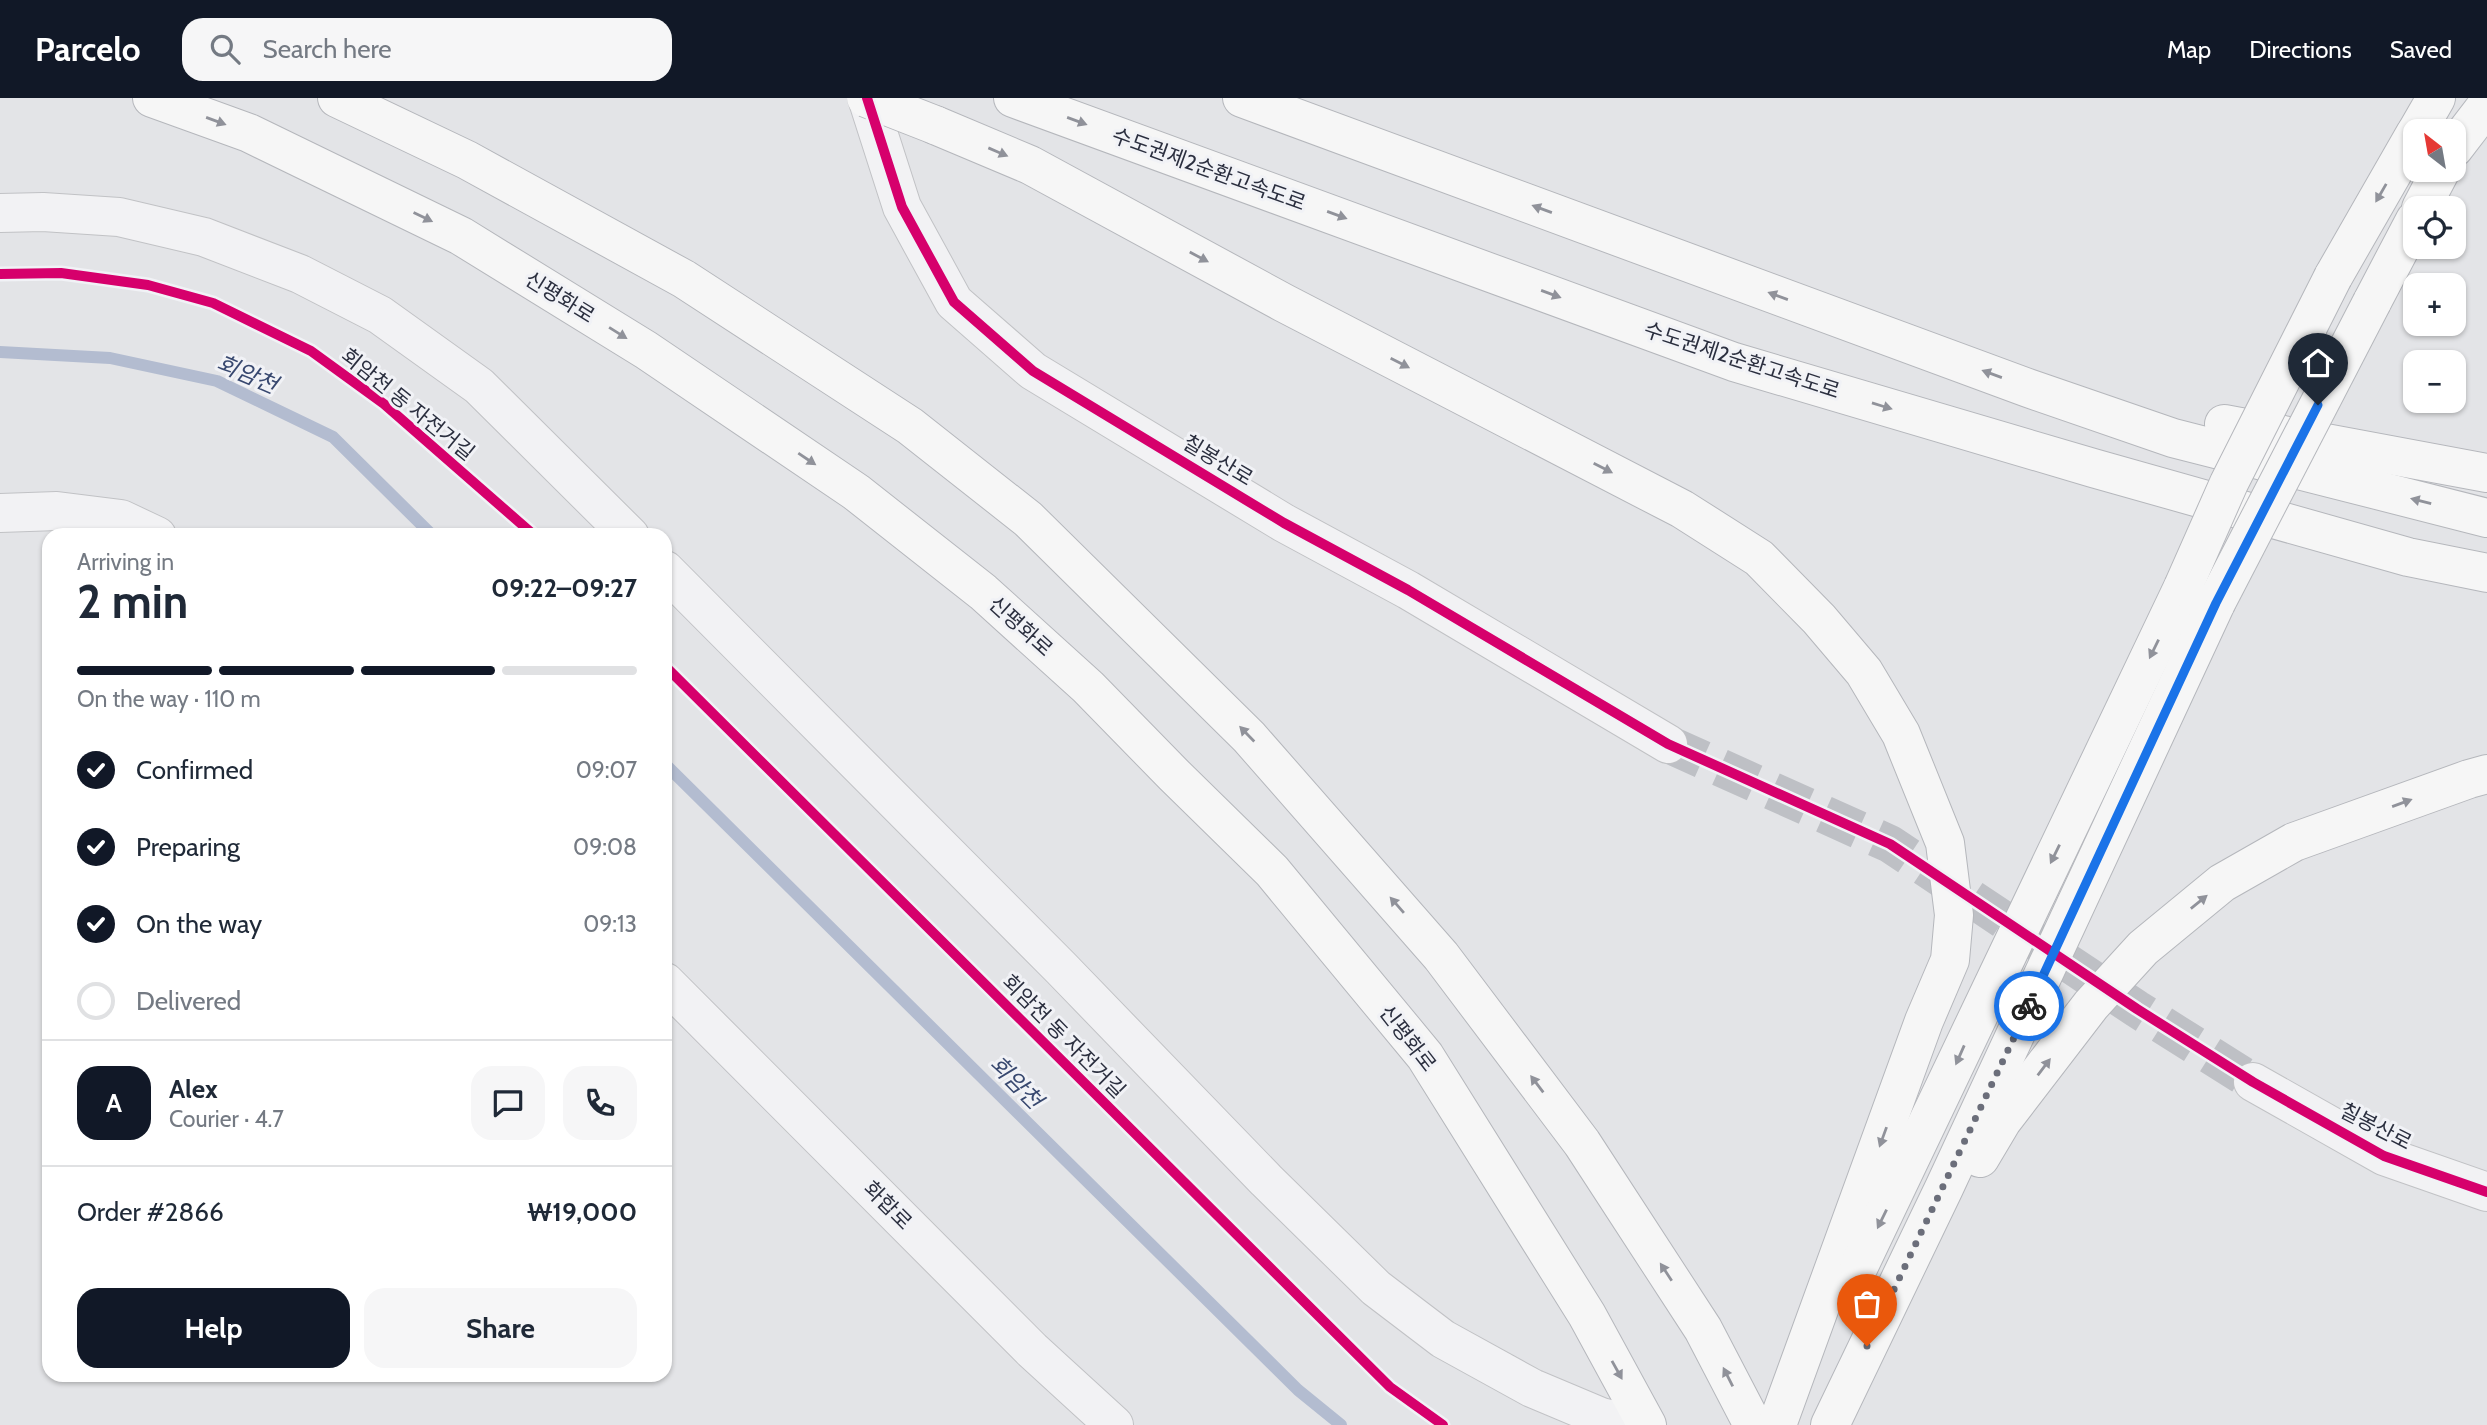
<!DOCTYPE html>
<html lang="en">
<head>
<meta charset="utf-8">
<style>
	:root { --surface:#fff; --page:#f6f6f7; --text:#1f2937; --muted:#747a83; --line:#e0e1e3; --accent:#111827 }
	body { margin:0; font-family:Cabin,"Noto Sans KR",sans-serif; background:var(--page); color:var(--text); height:100vh; display:flex; flex-direction:column; font-size:26px; white-space:nowrap }
	* { box-sizing:border-box; margin:0 }
	p { font-size:23px; color:var(--muted) }
	.icon { flex:none; width:38px; height:38px; fill:none; stroke:currentColor; stroke-width:2; stroke-linecap:round; stroke-linejoin:round }
	.map { position:relative; flex:1; overflow:hidden }
	.sheet { position:absolute; left:42px; top:430px; width:630px; height:854px; display:flex; flex-direction:column; background:var(--surface); border-radius:21px; box-shadow:0 2px 5px #0004 }
	.sheet>* { flex:none }
	.needle { width:46px; rotate:329deg }
	.fabs { position:absolute; left:2403px; top:21px; display:grid; gap:14px }
	.fabs a { display:grid; place-items:center; width:63px; height:63px; border-radius:14px; background:var(--surface); box-shadow:0 2px 5px #0004; font-size:35px }
	.pin { position:absolute; display:grid; place-items:center; width:60px; height:60px; color:#fff; margin:-72px -30px; border-radius:50% 50% 50% 0; rotate:-45deg; box-shadow:0 0 7px #0007 }
	.pin .icon { rotate:45deg }
	.courier { position:absolute; display:grid; place-items:center; width:70px; height:70px; margin:-35px; border:5px solid #1a73e8; border-radius:50%; background:#fff; color:#222; box-shadow:0 2px 9px #0007 }
	.headline em { font-style:normal; font-weight:700 }
	.headline div { display:flex; flex-direction:column-reverse }
	.headline { display:flex; align-items:center; justify-content:space-between; height:119px; padding:0 35px }
	h1 { font-size:46px; font-weight:700; line-height:52px }
	.bar { display:grid; grid-template-columns:repeat(4,1fr); gap:10px 7px; align-content:center; height:84px; padding:0 35px }
	.bar i { height:9px; border-radius:5px; background:var(--line) }
	.bar .active { background:var(--accent) }
	.bar p { grid-column:span 4 }
	.line { display:flex; align-items:center; gap:18px; padding:0 35px; border-top:2px solid var(--line) }
	.line div { flex:1 }
	.round { display:grid; place-items:center; flex:none; width:74px; height:74px; border-radius:21px; background:var(--page) }
	ol { padding:0 35px; list-style:none }
	li { display:flex; align-items:center; gap:21px; height:77px }
	li p { margin-inline-start:auto }
	li .icon { padding:7px; border-radius:50%; background:var(--accent); color:#fff; stroke-width:4 }
	li:last-child { color:var(--muted) }
	li i { width:38px; height:38px; border:4px solid var(--line); border-radius:50% }
	.cta { display:flex; gap:14px; margin-top:auto; padding:14px 35px }
	.cta a { flex:1; height:80px; border-radius:21px; background:var(--accent); color:#fff; font-size:28px; font-weight:700; line-height:80px; text-align:center }
	.cta a+a { background:var(--page); color:var(--text) }
	header { display:flex; align-items:center; gap:42px; box-sizing:border-box; height:98px; padding:0 35px; background:var(--accent); color:#fff }
	header strong { font-size:33px }
	nav { display:flex; gap:38px; margin-inline-start:auto; font-size:24px }
	.search { width:490px; height:63px; background:var(--page); display:flex; align-items:center; gap:18px; box-sizing:border-box; padding:0 24px; border-radius:21px; color:var(--muted); font-size:26px }
	.map>svg:first-child { display:block }
</style>
</head>
<body>
<header>
<strong>Parcelo</strong>
<div class="search"><svg class="icon" aria-label="search" viewBox="0 0 24 24"><circle cx="10" cy="10" r="6"/><path d="M15 15l6 6"/></svg>Search here</div>
<nav><a>Map</a><a>Directions</a><a>Saved</a></nav>
</header>
<div class="map">
<svg width="2487" height="1327" viewBox="0 0 2487 1327">
	<rect width="100%" height="100%" fill="#e3e4e7"/>
	<g fill="none" stroke-linecap="round" stroke-linejoin="round">
		<g stroke="#b3bcd0" stroke-width="12">
			<polyline points="0,254 110,260 217,283 333,339 433,438"/>
			<polyline points="665,666 1298,1292 1341,1327"/>
		</g>
		<polyline stroke="#bec0c5" stroke-width="38" stroke-dasharray="38 19" stroke-linecap="butt" points="1668,646 1890,746 2137,911 2253,984"/>
		<defs>
			<g id="minor">
				<polyline points="867,0 902,109 954,204 1033,273 1284,425 1408,492 1668,646"/>
				<polyline points="0,115 43,114 119,119 204,139 300,176 380,217 479,288 630,438"/>
				<polyline points="0,415 57,413 121,421 157,438"/>
				<polyline points="665,472 1061,870 1266,1082 1376,1190 1443,1241 1532,1290 1601,1319 1639,1327"/>
				<polyline points="665,884 1032,1252 1114,1327"/>
				<polyline points="2253,984 2384,1058 2487,1094"/>
			</g>
			<g id="trunk">
				<polyline points="152,0 249,35 461,138 646,252 856,394 983,494 1088,589 1174,677 1272,773 1425,958 1587,1217 1647,1327"/>
				<polyline points="337,0 467,62 684,181 910,328 1028,421 1249,639 1441,858 1582,1045 1703,1231 1753,1327"/>
			</g>
			<g id="motorway">
				<polyline points="1013,0 1734,264 2093,370 2408,459 2487,475"/>
				<polyline points="1242,0 2028,290 2173,340 2487,420"/>
				<polyline points="935,27 1030,67 1284,205 1682,411 1759,460 1819,521 1864,574 1901,636 1945,745 1954,817 1950,862 1924,923 1777,1327"/>
				<polyline points="2417,33 2436,0"/>
				<polyline points="2454,50 2487,7"/>
				<polyline points="2421,110 2441,72"/>
				<polyline points="2333,179 2415,36"/>
				<polyline points="2372,204 2415,122"/>
				<polyline points="2224,326 2487,375"/>
				<polyline points="1980,1060 2002,1023 2091,907 2143,850 2222,785 2294,744 2469,681 2487,676"/>
				<polyline points="1859,1168 2183,489"/>
				<polyline points="1830,1327 1944,1090 2216,505"/>
			</g>
		</defs>
		<use href="#minor" stroke="#c1c2c5" stroke-width="40"/>
		<use href="#trunk" stroke="#b5b7bc" stroke-width="40"/>
		<use href="#motorway" stroke="#b5b7bc" stroke-width="40"/>
		<use href="#minor" stroke="#f2f2f4" stroke-width="38"/>
		<use href="#trunk" stroke="#f6f6f6" stroke-width="38"/>
		<use href="#motorway" stroke="#f6f6f6" stroke-width="38"/>
		<defs>
			<g id="motorway-bridge">
				<polyline points="866,0 935,27"/>
				<polyline points="2183,489 2229,385 2333,179"/>
				<polyline points="2216,505 2372,204"/>
			</g>
		</defs>
		<use href="#motorway-bridge" stroke="#b5b7bc" stroke-width="40" stroke-linecap="butt"/>
		<use href="#motorway-bridge" stroke="#f6f6f6" stroke-width="38"/>
		<defs>
			<g id="cycleway">
				<polyline points="867,0 902,109 954,204 1033,273 1284,425 1408,492 1668,646 1890,746 2137,911 2253,984 2384,1058 2487,1094"/>
				<polyline points="0,176 61,175 148,187 213,205 311,253 384,306 535,438"/>
				<polyline points="665,568 1390,1289 1443,1327"/>
			</g>
		</defs>
		<use href="#cycleway" stroke="#f1f2f6" stroke-width="15"/>
		<use href="#cycleway" stroke="#d6006c" stroke-width="10"/>
	</g>
	<defs><path id="oneway-solid" d="M-6-.8H1V-3.2L6.5 0L1 3.2V.8H-6Z" transform="scale(1.75)"/></defs>
	<g fill="#90929a">
		<use href="#oneway-solid" transform="translate(216 23) rotate(20)"/>
		<use href="#oneway-solid" transform="translate(1077 23) rotate(20)"/>
		<use href="#oneway-solid" transform="translate(998 54) rotate(23)"/>
		<use href="#oneway-solid" transform="translate(2381 95) rotate(120)"/>
		<use href="#oneway-solid" transform="translate(1542 111) rotate(-160)"/>
		<use href="#oneway-solid" transform="translate(1337 117) rotate(20)"/>
		<use href="#oneway-solid" transform="translate(423 119) rotate(26)"/>
		<use href="#oneway-solid" transform="translate(1199 159) rotate(28)"/>
		<use href="#oneway-solid" transform="translate(1551 196) rotate(20)"/>
		<use href="#oneway-solid" transform="translate(1778 198) rotate(-160)"/>
		<use href="#oneway-solid" transform="translate(618 235) rotate(32)"/>
		<use href="#oneway-solid" transform="translate(1400 265) rotate(27)"/>
		<use href="#oneway-solid" transform="translate(1992 276) rotate(-160)"/>
		<use href="#oneway-solid" transform="translate(1882 308) rotate(17)"/>
		<use href="#oneway-solid" transform="translate(807 361) rotate(34)"/>
		<use href="#oneway-solid" transform="translate(1603 370) rotate(27)"/>
		<use href="#oneway-solid" transform="translate(2421 403) rotate(-166)"/>
		<use href="#oneway-solid" transform="translate(2154 551) rotate(116)"/>
		<use href="#oneway-solid" transform="translate(1247 636) rotate(-134)"/>
		<use href="#oneway-solid" transform="translate(2402 705) rotate(-20)"/>
		<use href="#oneway-solid" transform="translate(2055 756) rotate(116)"/>
		<use href="#oneway-solid" transform="translate(2199 804) rotate(-39)"/>
		<use href="#oneway-solid" transform="translate(1397 807) rotate(-131)"/>
		<use href="#oneway-solid" transform="translate(1960 957) rotate(114)"/>
		<use href="#oneway-solid" transform="translate(2044 969) rotate(-53)"/>
		<use href="#oneway-solid" transform="translate(1537 986) rotate(-127)"/>
		<use href="#oneway-solid" transform="translate(1883 1039) rotate(110)"/>
		<use href="#oneway-solid" transform="translate(1882 1121) rotate(116)"/>
		<use href="#oneway-solid" transform="translate(1666 1174) rotate(-123)"/>
		<use href="#oneway-solid" transform="translate(1617 1272) rotate(61)"/>
		<use href="#oneway-solid" transform="translate(1728 1279) rotate(-117)"/>
	</g>
	<g fill="none" stroke-linecap="round" stroke-linejoin="round">
		<polyline stroke="#6b6e7a" stroke-width="7" stroke-dasharray="0 12.6" points="1867,1248 2029,908"/>
		<polyline stroke="#1a73e8" stroke-width="9" points="2029,908 2216,505 2318,307"/>
	</g>
	<g text-anchor="middle" dominant-baseline="central" stroke-width="6" stroke-linejoin="round" paint-order="stroke">
		<g font-size="21" fill="#2b2f3f" stroke="#f1f2f6">
			<text transform="translate(1209 71) rotate(20)">수도권제2순환고속도로</text>
			<text transform="translate(560 199) rotate(32)">신평화로</text>
			<text transform="translate(1742 262) rotate(18)">수도권제2순환고속도로</text>
			<text transform="translate(408 306) rotate(39)">회암천 동 자전거길</text>
			<text transform="translate(1218 362) rotate(31)">칠봉산로</text>
			<text transform="translate(1021 528) rotate(42)">신평화로</text>
			<text transform="translate(1064 938) rotate(45)">회암천 동 자전거길</text>
			<text transform="translate(1408 940) rotate(52)">신평화로</text>
			<text transform="translate(2376 1028) rotate(27)">칠봉산로</text>
			<text transform="translate(888 1107) rotate(45)">화합로</text>
		</g>
		<g font-size="23" font-style="italic" fill="#38486f" stroke="#f1f2f6">
			<text transform="translate(247 276) rotate(23)">회암천</text>
			<text transform="translate(1016 984) rotate(45)">회암천</text>
		</g>
	</g>
</svg>
<div class="fabs">
<a><svg class="needle" viewBox="-14 -14 28 28"><path d="M0-13l5 13h-10z" fill="#e53935"/><path d="M0 13l5-13h-10z" fill="#747a83"/></svg></a>
<a><svg class="icon" aria-label="locate" viewBox="0 0 24 24"><circle cx="12" cy="12" r="6"/><path d="M12 2v4M12 18v4M2 12h4M18 12h4"/></svg></a>
<a>+</a>
<a>−</a>
</div>
<div class="pin" style="left:1867px;top:1248px;background:#ea580c"><svg class="icon" aria-label="bag" viewBox="0 0 24 24"><path d="M5 8h14l-1 12H6zM9 8a3 3 0 0 1 6 0"/></svg></div>
<div class="pin" style="left:2318px;top:307px;background:#1f2937"><svg class="icon" aria-label="home" viewBox="0 0 24 24"><path d="M3 11l9-7 9 7M6 9v11h12V9"/></svg></div>
<div class="courier" style="left:2029px;top:908px"><svg class="icon" aria-label="bike" viewBox="0 0 24 24"><circle cx="6" cy="16" r="4"/><circle cx="18" cy="16" r="4"/><path d="M6 16l4-8h5l3 8M10 8l3 8H6M13 5h3"/></svg></div>
<section class="sheet">
<div class="headline"><div><h1>2 min</h1><p>Arriving in</p></div><em>09:22–09:27</em></div>
<div class="bar"><i class="active"></i><i class="active"></i><i class="active"></i><i></i><p>On the way · 110 m</p></div>
<ol>
<li><svg class="icon" aria-label="check" viewBox="0 0 24 24"><path d="M5 12l5 5 9-10"/></svg>Confirmed<p>09:07</p></li>
<li><svg class="icon" aria-label="check" viewBox="0 0 24 24"><path d="M5 12l5 5 9-10"/></svg>Preparing<p>09:08</p></li>
<li><svg class="icon" aria-label="check" viewBox="0 0 24 24"><path d="M5 12l5 5 9-10"/></svg>On the way<p>09:13</p></li>
<li><i></i>Delivered</li>
</ol>
<div class="line" style="height:126px"><b class="round" style="background:var(--accent);color:#fff">A</b><div><b>Alex</b><p>Courier · 4.7</p></div><a class="round"><svg class="icon" aria-label="chat" viewBox="0 0 24 24"><path d="M4 5h16v11H9l-5 4z"/></svg></a><a class="round"><svg class="icon" aria-label="phone" viewBox="0 0 24 24"><path d="M5 4h4l2 5-3 2q2 4 5 5l2-3 5 2v4C11 20 4 13 5 4z"/></svg></a></div>
<div class="line" style="height:91px"><div>Order #2866</div><b>₩19,000</b></div>
<div class="cta"><a>Help</a><a>Share</a></div>
</section>
</div>
</body>
</html>
